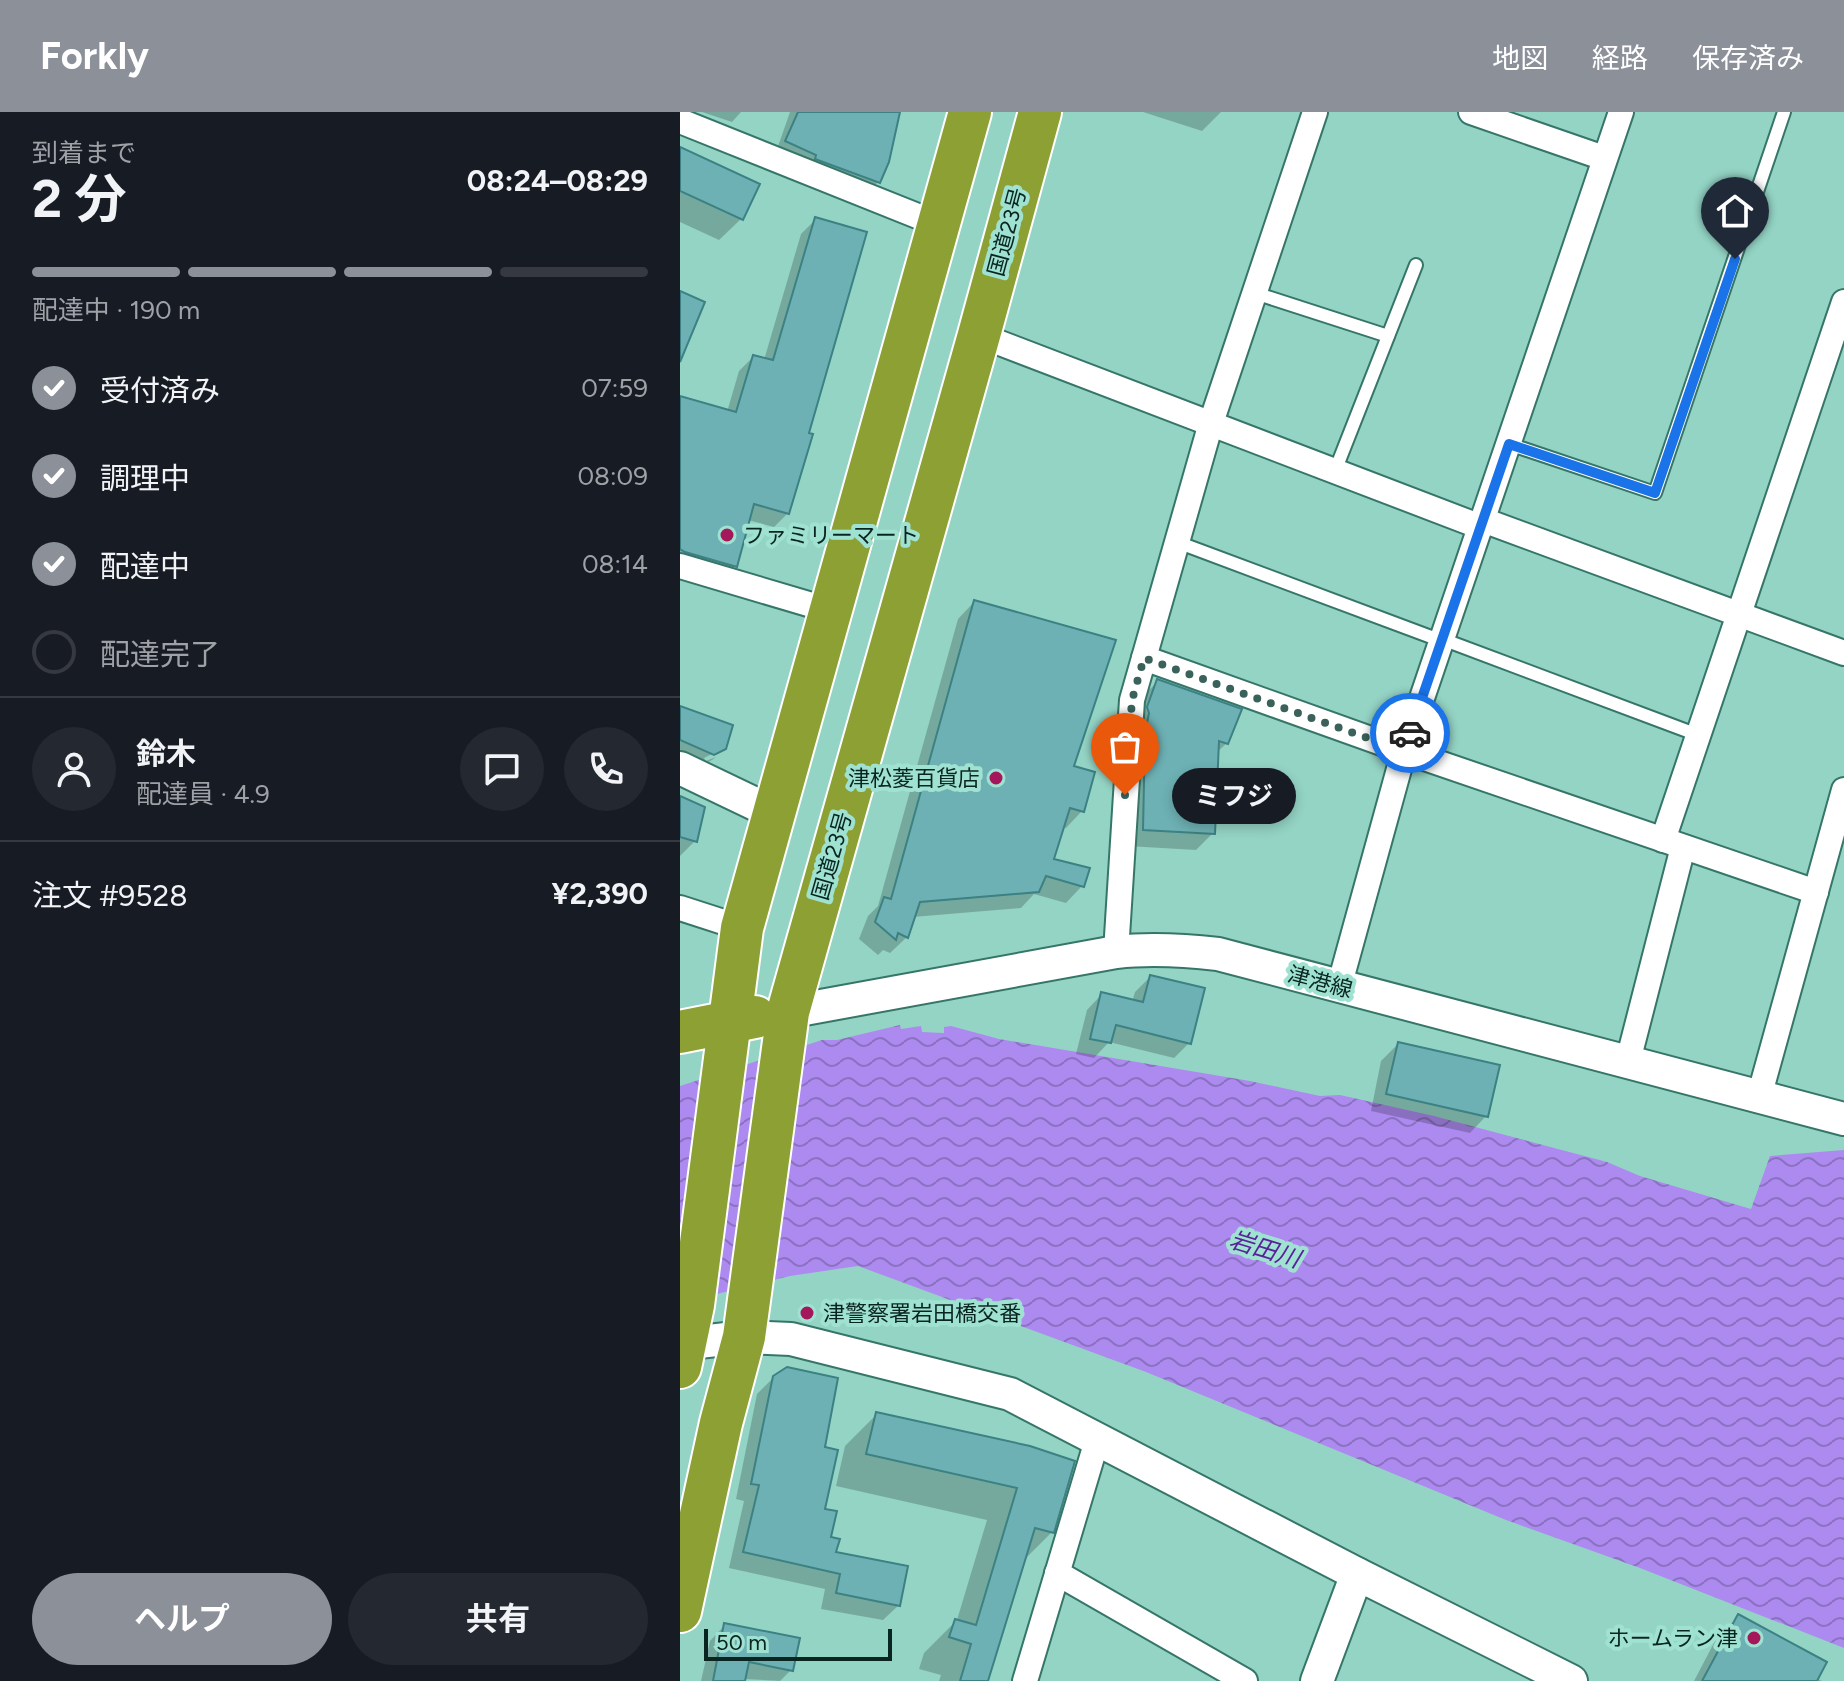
<!DOCTYPE html>
<html lang="ja">
<head>
<meta charset="utf-8">
<style>
	:root { --surface:#171b24; --page:#242831; --text:#f1f3f6; --muted:#9ea1a6; --line:#363941; --accent:#8c9099 }
	body { margin:0; font-family:Figtree,"Noto Sans JP",sans-serif; background:var(--page); color:var(--text); height:100vh; display:flex; flex-direction:column; font-size:30px; white-space:nowrap }
	* { box-sizing:border-box; margin:0 }
	p { font-size:26px; color:var(--muted) }
	.icon { flex:none; width:44px; height:44px; fill:none; stroke:currentColor; stroke-width:2; stroke-linecap:round; stroke-linejoin:round }
	.map { position:relative; flex:1; overflow:hidden }
	.side { display:flex; flex-direction:column; background:var(--surface); width:680px }
	.side>* { flex:none }
	.scale { position:absolute; left:24px; bottom:20px; width:188px; box-sizing:border-box; padding-left:8px; border:4px solid #092520; border-top:0; font-size:22px; line-height:28px; white-space:nowrap; color:#092520; -webkit-text-stroke:6px #a0e2d2; paint-order:stroke }
	.pin { position:absolute; display:grid; place-items:center; width:68px; height:68px; color:#fff; margin:-82px -34px; border-radius:50% 50% 50% 0; rotate:-45deg; box-shadow:0 0 8px #0007 }
	.pin .icon { rotate:45deg }
	.courier { position:absolute; display:grid; place-items:center; width:80px; height:80px; margin:-40px; border:6px solid #1a73e8; border-radius:50%; background:#fff; color:#222; box-shadow:0 2px 10px #0007 }
	.bubble { position:absolute; height:56px; border-radius:28px; background:var(--surface); box-shadow:0 4px 12px #0003; font-size:26px; font-weight:700; line-height:56px; text-align:center }
	.overview em { font-style:normal; font-weight:700 }
	.overview div { display:flex; flex-direction:column-reverse }
	.overview { display:flex; align-items:center; justify-content:space-between; height:136px; padding:0 32px }
	h1 { font-size:52px; font-weight:700; line-height:60px }
	.bar { display:grid; grid-template-columns:repeat(4,1fr); gap:12px 8px; align-content:center; height:96px; padding:0 32px }
	.bar i { height:10px; border-radius:6px; background:var(--line) }
	.bar .current { background:var(--accent) }
	.bar p { grid-column:span 4 }
	.line { display:flex; align-items:center; gap:20px; padding:0 32px; border-top:2px solid var(--line) }
	.line div { flex:1 }
	.round { display:grid; place-items:center; flex:none; width:84px; height:84px; border-radius:42px; background:var(--page) }
	ol { padding:0 32px; list-style:none }
	li { display:flex; align-items:center; gap:24px; height:88px }
	li p { margin-inline-start:auto }
	li .icon { padding:8px; border-radius:50%; background:var(--accent); color:#fff; stroke-width:4 }
	li:last-child { color:var(--muted) }
	li i { width:44px; height:44px; border:4px solid var(--line); border-radius:50% }
	.button { display:flex; gap:16px; margin-top:auto; padding:16px 32px }
	.button a { flex:1; height:92px; border-radius:48px; background:var(--accent); color:#fff; font-size:32px; font-weight:700; line-height:92px; text-align:center }
	.button a+a { background:var(--page); color:var(--text) }
	header { display:flex; align-items:center; gap:48px; box-sizing:border-box; height:112px; padding:0 40px; background:var(--accent); color:#fff }
	header strong { font-size:38px }
	nav { display:flex; gap:44px; margin-inline-start:auto; font-size:28px }
	main { display:flex; flex:1; min-height:0 }
	.map>svg:first-child { display:block }
</style>
</head>
<body>
<header>
<strong>Forkly</strong>
<nav><a>地図</a><a>経路</a><a>保存済み</a></nav>
</header>
<main>
<section class="side">
<div class="overview"><div><h1>2 分</h1><p>到着まで</p></div><em>08:24–08:29</em></div>
<div class="bar"><i class="current"></i><i class="current"></i><i class="current"></i><i></i><p>配達中 · 190 m</p></div>
<ol>
<li><svg class="icon" aria-label="check" viewBox="0 0 24 24"><path d="M5 12l5 5 9-10"/></svg>受付済み<p>07:59</p></li>
<li><svg class="icon" aria-label="check" viewBox="0 0 24 24"><path d="M5 12l5 5 9-10"/></svg>調理中<p>08:09</p></li>
<li><svg class="icon" aria-label="check" viewBox="0 0 24 24"><path d="M5 12l5 5 9-10"/></svg>配達中<p>08:14</p></li>
<li><i></i>配達完了</li>
</ol>
<div class="line" style="height:144px"><a class="round"><svg class="icon" aria-label="person" viewBox="0 0 24 24"><circle cx="12" cy="8" r="4"/><path d="M4 21q1-7 8-7t8 7"/></svg></a><div><b>鈴木</b><p>配達員 · 4.9</p></div><a class="round"><svg class="icon" aria-label="chat" viewBox="0 0 24 24"><path d="M4 5h16v11H9l-5 4z"/></svg></a><a class="round"><svg class="icon" aria-label="phone" viewBox="0 0 24 24"><path d="M5 4h4l2 5-3 2q2 4 5 5l2-3 5 2v4C11 20 4 13 5 4z"/></svg></a></div>
<div class="line" style="height:104px"><div>注文 #9528</div><b>¥2,390</b></div>
<div class="button"><a>ヘルプ</a><a>共有</a></div>
</section>
<div class="map">
<svg width="1164" height="1569" viewBox="0 0 1164 1569">
	<defs>
		<pattern id="water-waves" width="16" height="10" patternUnits="userSpaceOnUse" patternTransform="scale(2)"><rect width="16" height="10" fill="#ad8aef"/><path d="M0 5q4-4 8 0t8 0" fill="none" stroke="#8b71c1"/></pattern>
	</defs>
	<rect width="100%" height="100%" fill="#94d4c5"/>
	<polygon fill="url(#water-waves)" points="220,913 221,917 241,914 242,920 264,921 264,915 271,914 319,927 570,969 640,984 660,983 754,1004 927,1050 960,1064 1071,1097 1090,1044 1164,1038 1164,1536 960,1456 826,1408 466,1260 178,1154 110,1164 0,1191 0,974 142,928 157,928"/>
	<g fill="#0003">
		<polygon points="22,0 61,0 52,10"/>
		<polygon points="110,0 220,0 208,49 198,70 189,80 96,40"/>
		<polygon points="463,0 541,0 522,19"/>
		<polygon points="0,37 61,107 39,128 0,110"/>
		<polygon points="135,108 126,323 108,401 94,415 68,408 55,454 41,468 0,456 0,317 47,300 59,259 73,245 84,248 121,122"/>
		<polygon points="294,490 391,655 402,699 386,716 382,715 371,748 402,774 386,791 354,782 341,796 233,805 227,825 210,841 203,838 198,843 179,827 188,804 198,794 278,507"/>
		<polygon points="478,569 547,631 536,641 533,721 516,738 447,734 461,586"/>
		<polygon points="0,597 44,636 38,642 38,639 24,646 26,649 36,645 32,648 22,653 0,644"/>
		<polygon points="0,686 15,729 0,744"/>
		<polygon points="470,865 509,931 494,946 429,930 414,946 396,942 407,898 422,882 452,890 455,880"/>
		<polygon points="718,932 806,1004 790,1021 691,999 701,949"/>
		<polygon points="94,1265 143,1336 143,1398 154,1442 219,1493 203,1508 141,1497 145,1477 49,1456 64,1389 56,1387 77,1282"/>
		<polygon points="197,1302 349,1336 372,1420 342,1450 306,1569 259,1569 261,1563 239,1557 244,1541 277,1508 307,1408 156,1374 165,1334"/>
		<polygon points="1058,1505 1136,1566 1142,1569 1014,1569 1036,1527"/>
		<polygon points="45,1513 111,1558 100,1569 64,1567 63,1569 21,1569 30,1529"/>
	</g>
	<g fill="#6db1b4" stroke="#3c8183" stroke-width="2">
		<polygon points="118,0 220,0 209,50 200,71 135,47 136,43 105,29"/>
		<polygon points="0,35 80,72 63,108 0,79"/>
		<polygon points="135,105 187,120 129,321 133,322 109,402 74,392 57,455 5,440 0,437 0,284 56,300 73,243 93,248"/>
		<polygon points="0,179 25,190 0,250"/>
		<polygon points="294,488 436,528 394,654 415,660 404,700 390,696 374,747 410,756 404,775 366,764 359,780 240,790 228,826 218,821 216,828 195,810 204,785 211,787"/>
		<polygon points="477,567 562,597 548,632 539,629 535,722 463,718 465,621 469,601 467,595"/>
		<polygon points="0,594 53,613 46,637 34,643 0,628"/>
		<polygon points="0,684 25,695 17,730 0,725"/>
		<polygon points="470,863 525,876 511,932 436,913 431,931 410,927 421,880 463,890"/>
		<polygon points="718,930 820,953 808,1005 706,982"/>
		<polygon points="107,1255 158,1266 145,1335 158,1338 145,1397 157,1399 151,1425 160,1427 156,1440 228,1454 220,1494 156,1481 160,1462 63,1440 79,1373 71,1372 93,1264"/>
		<polygon points="196,1300 350,1334 395,1349 374,1421 355,1416 308,1569 280,1569 291,1532 269,1525 275,1507 296,1513 337,1376 186,1342"/>
		<polygon points="1058,1502 1147,1550 1137,1569 1022,1569"/>
		<polygon points="44,1511 120,1526 113,1559 69,1550 65,1569 33,1569"/>
	</g>
	<g fill="none" stroke-linecap="round" stroke-linejoin="round">
		<defs>
			<g id="lane">
				<polyline points="575,181 708,224"/>
				<polyline points="829,332 975,381 1104,0"/>
				<polyline points="655,359 736,153"/>
				<polyline points="497,430 762,529"/>
				<polyline points="762,527 1018,623"/>
			</g>
			<g id="street">
				<polyline points="791,0 924,46"/>
				<polyline points="0,9 260,113"/>
				<polyline points="299,223 801,415"/>
				<polyline points="803,408 1164,541"/>
				<polyline points="0,454 152,499"/>
				<polyline points="464,546 724,639 1136,780"/>
				<polyline points="983,728 1164,190"/>
				<polyline points="0,796 62,816"/>
				<polyline points="436,840 452,588 531,311 635,0"/>
				<polyline points="659,875 724,639 941,0"/>
				<polyline points="948,949 1003,735"/>
				<polyline points="1079,985 1164,678"/>
				<polyline points="377,1461 565,1569"/>
				<polyline points="345,1569 418,1325"/>
			</g>
			<g id="secondary">
				<polyline points="0,656 94,701"/>
				<path d="M 108,900 L 436,840 C 471,836 503,838 538,842 L 1164,1007"/>
				<polyline points="0,1232 64,1225 111,1227 330,1282 677,1462 891,1569"/>
				<polyline points="637,1569 677,1462"/>
			</g>
			<g id="highway">
				<polyline points="0,920 75,905"/>
				<polyline points="0,1255 13,1193 62,816 290,0"/>
				<polyline points="0,1499 41,1311 64,1225 108,900 299,223 360,0"/>
			</g>
		</defs>
		<use href="#lane" stroke="#367669" stroke-width="16"/>
		<use href="#street" stroke="#367669" stroke-width="28"/>
		<use href="#secondary" stroke="#367669" stroke-width="36"/>
		<use href="#highway" stroke="#fff" stroke-width="46"/>
		<use href="#lane" stroke="#fff" stroke-width="12"/>
		<use href="#street" stroke="#fff" stroke-width="24"/>
		<use href="#secondary" stroke="#fff" stroke-width="32"/>
		<use href="#highway" stroke="#8da034" stroke-width="42"/>
	</g>
	<g fill="none" stroke-linecap="round" stroke-linejoin="round">
		<polyline stroke="#3a625a" stroke-width="8" stroke-dasharray="0 14.4" points="445,683 452,588 464,546 724,639 730,621"/>
		<polyline stroke="#1a73e8" stroke-width="10" points="730,621 829,332 975,381 1055,147"/>
	</g>
	<g fill="#a4175b" stroke="#a0e2d2" stroke-width="3">
		<circle cx="47" cy="423" r="8"/>
		<circle cx="316" cy="666" r="8"/>
		<circle cx="127" cy="1201" r="8"/>
		<circle cx="1074" cy="1526" r="8"/>
	</g>
	<g text-anchor="middle" dominant-baseline="central" stroke-width="8" stroke-linejoin="round" paint-order="stroke">
		<g font-size="22" fill="#092520" stroke="#a0e2d2">
			<text transform="translate(327 120) rotate(-75)">国道23号</text>
			<text transform="translate(152 744) rotate(-74)">国道23号</text>
			<text transform="translate(640 870) rotate(15)">津港線</text>
		</g>
		<g font-size="22" fill="#092520" stroke="#a0e2d2" text-anchor="start">
			<text x="63" y="423">ファミリーマート</text>
			<text x="300" y="666" text-anchor="end">津松菱百貨店</text>
			<text x="143" y="1201">津警察署岩田橋交番</text>
			<text x="1058" y="1526" text-anchor="end">ホームラン津</text>
		</g>
		<g font-size="24" font-style="italic" fill="#582399" stroke="#a0e2d2">
			<text transform="translate(585 1137) rotate(17)">岩田川</text>
		</g>
	</g>
</svg>
<div class="scale">50 m</div>
<div class="pin" style="left:445px;top:683px;background:#ea580c"><svg class="icon" aria-label="bag" viewBox="0 0 24 24"><path d="M5 8h14l-1 12H6zM9 8a3 3 0 0 1 6 0"/></svg></div>
<div class="pin" style="left:1055px;top:147px;background:#1f2937"><svg class="icon" aria-label="home" viewBox="0 0 24 24"><path d="M3 11l9-7 9 7M6 9v11h12V9"/></svg></div>
<div class="courier" style="left:730px;top:621px"><svg class="icon" aria-label="car" viewBox="0 0 24 24"><path d="M5 17H2v-5l4-1 3-4h7l3 4 3 1v5h-3M9 17h6M6 11h13"/><circle cx="7" cy="17" r="2"/><circle cx="17" cy="17" r="2"/></svg></div>
<div class="bubble" style="left:492px;top:656px;width:124px">ミフジ</div>
</div>
</main>
</body>
</html>
